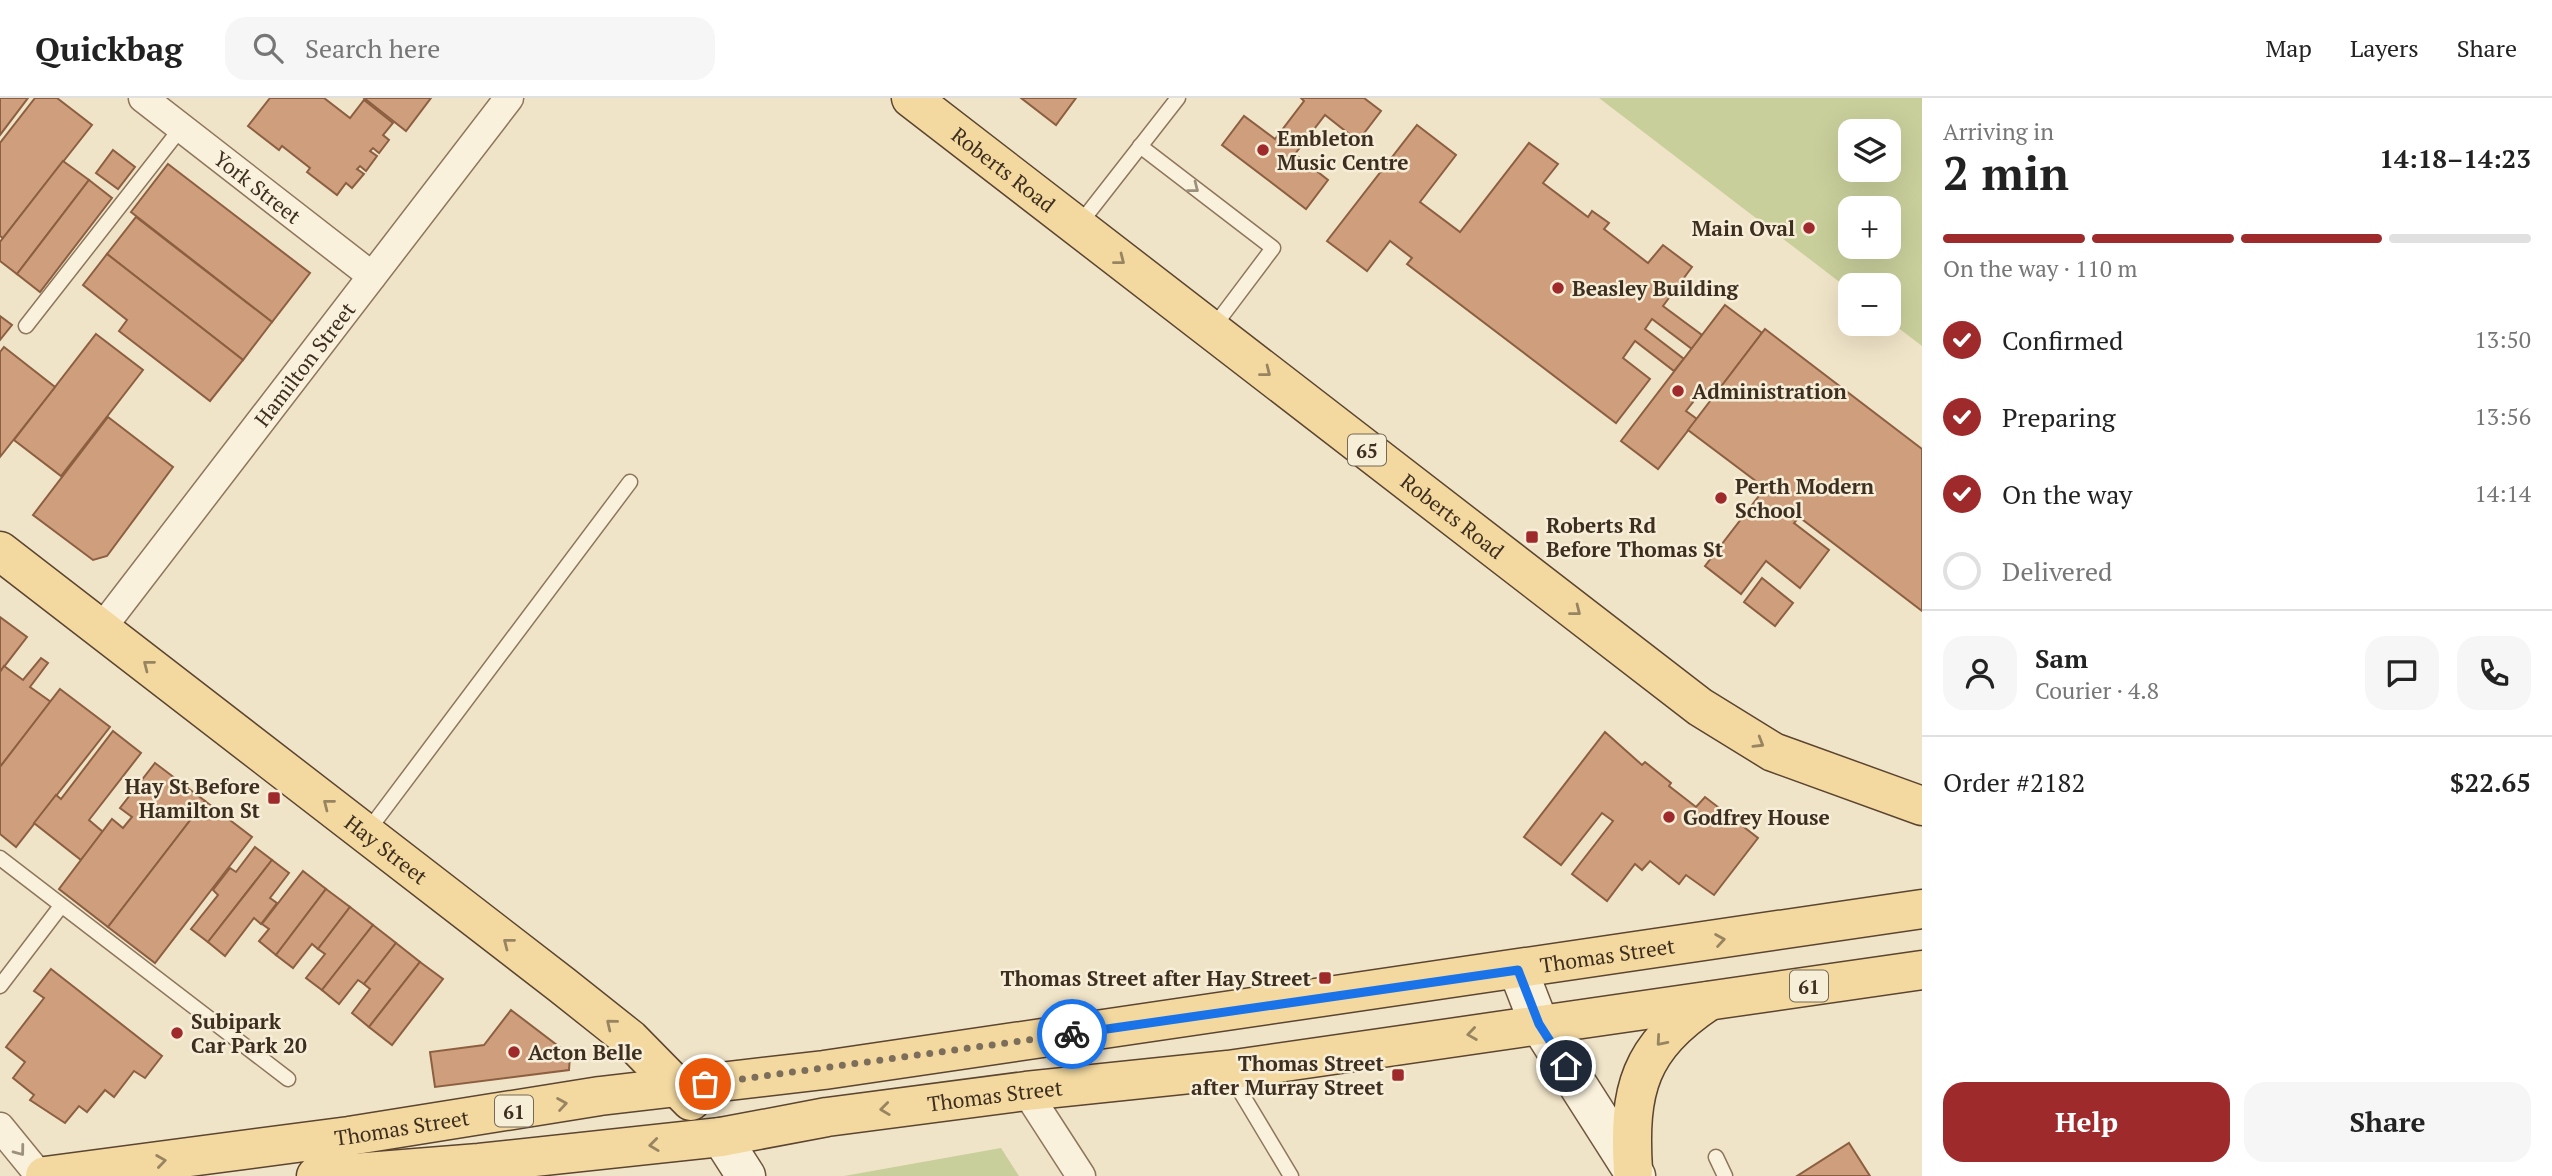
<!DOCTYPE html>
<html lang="en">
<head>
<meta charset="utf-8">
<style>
	:root { --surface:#fff; --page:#f6f6f6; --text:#222; --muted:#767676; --line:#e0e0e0; --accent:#9e2a2b }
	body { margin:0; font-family:"PT Serif",serif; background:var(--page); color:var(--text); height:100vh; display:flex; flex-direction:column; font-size:26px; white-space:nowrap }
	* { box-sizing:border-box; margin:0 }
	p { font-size:23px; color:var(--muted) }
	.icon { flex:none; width:38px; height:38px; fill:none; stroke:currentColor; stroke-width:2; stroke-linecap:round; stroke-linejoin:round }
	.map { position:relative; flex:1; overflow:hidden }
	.sheet { display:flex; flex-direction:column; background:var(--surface); width:630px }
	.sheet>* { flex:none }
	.tools { position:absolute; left:1838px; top:21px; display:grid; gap:14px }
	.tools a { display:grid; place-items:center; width:63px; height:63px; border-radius:14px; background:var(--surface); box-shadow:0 7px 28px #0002; font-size:35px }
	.pin { position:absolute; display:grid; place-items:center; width:60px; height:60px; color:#fff; margin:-30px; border:4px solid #fff; border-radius:50%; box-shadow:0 2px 7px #0007 }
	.courier { position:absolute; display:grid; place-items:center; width:70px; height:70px; margin:-35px; border:5px solid #1a73e8; border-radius:50%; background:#fff; color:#222; box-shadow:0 2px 9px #0007 }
	.summary em { font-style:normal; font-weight:800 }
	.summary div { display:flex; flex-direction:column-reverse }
	.summary { display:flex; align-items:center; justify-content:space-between; height:119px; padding:0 21px }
	h1 { font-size:46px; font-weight:800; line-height:52px }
	.bar { display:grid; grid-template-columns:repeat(4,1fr); gap:10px 7px; align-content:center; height:84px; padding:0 21px }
	.bar i { height:9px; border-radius:5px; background:var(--line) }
	.bar .selected { background:var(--accent) }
	.bar p { grid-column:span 4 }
	.line { display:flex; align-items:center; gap:18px; padding:0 21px; border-top:2px solid var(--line) }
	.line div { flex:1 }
	.round { display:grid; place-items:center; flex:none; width:74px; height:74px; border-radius:21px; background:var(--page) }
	ol { padding:0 21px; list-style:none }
	li { display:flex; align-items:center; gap:21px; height:77px }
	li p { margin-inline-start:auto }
	li .icon { padding:7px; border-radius:50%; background:var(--accent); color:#fff; stroke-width:4 }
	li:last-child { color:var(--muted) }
	li i { width:38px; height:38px; border:4px solid var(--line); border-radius:50% }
	.button { display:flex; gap:14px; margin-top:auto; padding:14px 21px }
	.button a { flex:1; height:80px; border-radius:21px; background:var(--accent); color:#fff; font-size:28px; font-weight:800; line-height:80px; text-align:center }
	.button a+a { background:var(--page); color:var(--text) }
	header { display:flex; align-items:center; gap:42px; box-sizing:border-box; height:98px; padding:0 35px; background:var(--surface); border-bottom:2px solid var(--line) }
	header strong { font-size:33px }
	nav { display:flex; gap:38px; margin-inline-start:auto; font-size:24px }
	.search { width:490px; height:63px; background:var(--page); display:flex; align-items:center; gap:18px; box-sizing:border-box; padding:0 24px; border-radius:21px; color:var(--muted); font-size:26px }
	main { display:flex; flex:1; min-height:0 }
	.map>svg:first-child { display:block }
</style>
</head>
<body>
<header>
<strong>Quickbag</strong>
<div class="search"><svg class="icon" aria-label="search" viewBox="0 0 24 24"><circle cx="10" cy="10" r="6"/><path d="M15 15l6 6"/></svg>Search here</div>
<nav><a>Map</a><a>Layers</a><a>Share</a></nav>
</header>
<main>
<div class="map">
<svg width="1922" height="1078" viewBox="0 0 1922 1078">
	<rect width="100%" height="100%" fill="#f0e4c8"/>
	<g fill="#c9cf9b" fill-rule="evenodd">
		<path d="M 1599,0 L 1922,0 L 1922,248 L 1888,222 L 1888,187 L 1850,187 L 1850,192 ZM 1850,33 L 1888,33 L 1888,72 L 1850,72 ZM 1850,110 L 1888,110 L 1888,149 L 1850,149 Z"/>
		<polygon points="1001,1050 1019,1078 844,1078"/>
	</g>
	<g fill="#cf9f7d" stroke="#8d5f41" stroke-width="2">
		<polygon points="0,0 28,0 0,37"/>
		<polygon points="35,0 57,0 92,27 3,140 0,138 0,45"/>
		<polygon points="270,0 324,0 350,20 364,2 393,25 383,37 389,42 379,55 373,50 370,53 377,58 366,73 360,68 357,71 364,76 352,90 346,85 337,97 307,74 310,70 282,48 279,52 248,28"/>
		<polygon points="364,0 431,0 406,33"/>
		<polygon points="1021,0 1076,0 1056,27"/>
		<polygon points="1301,0 1364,0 1381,13 1358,43 1325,17 1295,56 1328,82 1306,111 1222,47 1244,18 1275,41 1304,3"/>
		<polygon points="1417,27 1456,57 1420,104 1460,134 1529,45 1558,66 1543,85 1588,119 1592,113 1609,125 1604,131 1648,165 1663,147 1692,169 1663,208 1702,237 1692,251 1652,221 1645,231 1684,261 1674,273 1635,243 1623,260 1650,281 1616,325 1407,166 1412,160 1390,143 1367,173 1327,143"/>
		<polygon points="113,52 135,69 118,91 96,75"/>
		<polygon points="63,63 89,82 17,176 0,163 0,144"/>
		<polygon points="168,66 310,175 272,224 131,114"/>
		<polygon points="89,82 112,100 40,194 17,176"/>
		<polygon points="136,119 272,224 243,262 107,156"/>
		<polygon points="107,156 243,262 210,303 119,233 127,222 83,187"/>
		<polygon points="1725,207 1762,235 1714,298 1701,288 1690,301 1693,304 1686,313 1697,321 1658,371 1621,343"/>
		<polygon points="0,218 12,227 0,242"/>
		<polygon points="1765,231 1922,351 1922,513 1799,419 1794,425 1829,452 1800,490 1766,463 1741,496 1705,468 1765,390 1688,332"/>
		<polygon points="96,236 143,272 61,378 14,342"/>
		<polygon points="4,249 55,289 0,359 0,254"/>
		<polygon points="108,319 173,369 107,458 93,462 33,417"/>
		<polygon points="1762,480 1793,505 1775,528 1744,504"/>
		<polygon points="0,519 27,539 0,574"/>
		<polygon points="41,560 48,565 30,589 51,604 0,669 0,574 4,568 23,582"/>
		<polygon points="60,591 110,629 16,749 0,736 0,669"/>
		<polygon points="113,633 141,655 89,722 103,734 81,762 34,725 56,697 61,701"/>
		<polygon points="1605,634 1642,667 1645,664 1671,685 1669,688 1696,709 1705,699 1758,740 1714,797 1686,777 1679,786 1650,763 1642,772 1635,766 1607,803 1572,776 1613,723 1602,715 1561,767 1524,739"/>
		<polygon points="155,665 205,703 108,829 59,791 112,721 123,730 132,719 120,710"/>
		<polygon points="205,703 252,739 155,865 108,829"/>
		<polygon points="255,749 272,762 208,844 191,831 218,797 213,792 230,770 236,774"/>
		<polygon points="272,762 289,775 270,800 277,805 261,826 254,820 225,858 208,844"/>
		<polygon points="303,773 326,791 276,857 259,843 269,831 262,826"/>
		<polygon points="326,791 350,809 318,851 312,846 293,870 276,857"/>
		<polygon points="350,809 373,827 322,892 306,880 325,856 318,851"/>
		<polygon points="373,827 396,845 364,886 358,882 339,906 322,892"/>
		<polygon points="396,845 420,864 369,929 352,915 370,891 364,886"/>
		<polygon points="420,864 443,881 392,947 369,929"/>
		<polygon points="51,871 162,958 145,980 134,973 114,999 105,992 87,1014 79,1008 65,1025 30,1002 34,997 13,980 25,964 6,949 44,900 34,893"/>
		<polygon points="511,912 570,957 569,972 435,989 430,954 484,947"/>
		<polygon points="1849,1045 1870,1078 1797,1078"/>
	</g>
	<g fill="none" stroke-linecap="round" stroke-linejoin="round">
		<defs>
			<g id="lane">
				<polyline points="1140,48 1273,150 1212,231"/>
				<polyline points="1078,128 1178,0"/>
				<polyline points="26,228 181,30"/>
				<polyline points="367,734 630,384"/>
				<polyline points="0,760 288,981"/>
				<polyline points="0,888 61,808"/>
				<polyline points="1228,973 1291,1078"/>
				<polyline points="1716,1059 1725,1078"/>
			</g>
			<g id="street">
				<path id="s1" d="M 143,0 L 372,178"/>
				<path id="s2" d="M 101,531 L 509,0"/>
				<polyline points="1026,993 1081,1078"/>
				<polyline points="0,1029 40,1078"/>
			</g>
			<g id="secondary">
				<polyline points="1518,872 1539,926 1636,1078"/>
				<polyline points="721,1039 746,1078"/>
			</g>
			<g id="primary">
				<path id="s3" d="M 911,0 L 1700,609 L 1773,654 L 1922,708"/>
				<path id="s4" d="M 0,453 L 562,887 L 630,941 L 691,1003"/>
				<path d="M 1633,1073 C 1628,991 1639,950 1709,903"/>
				<path id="s5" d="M 45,1078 L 349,1038 L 600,998 L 824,972 L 1922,811"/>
				<path id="s6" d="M 316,1078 L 479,1065 L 721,1039 L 827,1019 L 1026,993 L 1228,972 L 1922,872"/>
			</g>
		</defs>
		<use href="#lane" stroke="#8d765c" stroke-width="17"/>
		<use href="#street" stroke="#8d765c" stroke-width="31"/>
		<use href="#secondary" stroke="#6f573f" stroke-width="41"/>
		<use href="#primary" stroke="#5b4430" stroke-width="41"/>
		<use href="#lane" stroke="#faf1dc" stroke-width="14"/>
		<use href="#street" stroke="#faf1dc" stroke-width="28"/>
		<use href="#secondary" stroke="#faf1dc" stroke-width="38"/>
		<use href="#primary" stroke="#f3d9a0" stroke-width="38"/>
	</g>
	<defs><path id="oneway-chevron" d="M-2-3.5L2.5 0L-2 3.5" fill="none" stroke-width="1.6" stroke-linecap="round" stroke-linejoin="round" transform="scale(1.75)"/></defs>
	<g stroke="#9c907e">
		<use href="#oneway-chevron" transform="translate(1194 90) rotate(38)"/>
		<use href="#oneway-chevron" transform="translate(20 1053) rotate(53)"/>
	</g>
	<g stroke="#988460">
		<use href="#oneway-chevron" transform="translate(1120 162) rotate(38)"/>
		<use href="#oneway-chevron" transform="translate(1266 274) rotate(38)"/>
		<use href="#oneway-chevron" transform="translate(1576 513) rotate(38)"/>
		<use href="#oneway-chevron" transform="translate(148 567) rotate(-142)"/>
		<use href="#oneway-chevron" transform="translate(1759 645) rotate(31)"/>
		<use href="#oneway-chevron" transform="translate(328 706) rotate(-142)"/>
		<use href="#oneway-chevron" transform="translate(1720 842) rotate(-9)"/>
		<use href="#oneway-chevron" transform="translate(508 845) rotate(-142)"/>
		<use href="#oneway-chevron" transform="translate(611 926) rotate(-141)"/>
		<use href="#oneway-chevron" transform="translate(1472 936) rotate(172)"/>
		<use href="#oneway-chevron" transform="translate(1661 943) rotate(131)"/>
		<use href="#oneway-chevron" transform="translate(562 1006) rotate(-9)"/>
		<use href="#oneway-chevron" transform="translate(885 1011) rotate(173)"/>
		<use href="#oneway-chevron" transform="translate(654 1047) rotate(173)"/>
		<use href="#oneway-chevron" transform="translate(161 1063) rotate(-8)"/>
	</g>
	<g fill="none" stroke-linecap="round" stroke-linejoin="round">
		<polyline stroke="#7c6e5b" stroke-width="7" stroke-dasharray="0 12.6" points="705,986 1072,936"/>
		<polyline stroke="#1a73e8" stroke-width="9" points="1072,936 1518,872 1539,926 1566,968"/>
	</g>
	<g fill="#9e2a2b" stroke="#f7eed8" stroke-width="2.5">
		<circle cx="1263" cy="52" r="7"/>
		<circle cx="1809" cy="130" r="7"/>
		<circle cx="1558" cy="190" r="7"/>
		<circle cx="1678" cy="293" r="7"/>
		<circle cx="1721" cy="400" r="7"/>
		<rect x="1525" y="432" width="14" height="14" rx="3.5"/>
		<rect x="267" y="693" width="14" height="14" rx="3.5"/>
		<circle cx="1669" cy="719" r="7"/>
		<rect x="1318" y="873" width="14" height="14" rx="3.5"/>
		<circle cx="177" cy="935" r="7"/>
		<circle cx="514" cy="954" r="7"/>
		<rect x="1391" y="970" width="14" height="14" rx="3.5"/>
	</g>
	<g text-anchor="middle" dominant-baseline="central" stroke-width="5" stroke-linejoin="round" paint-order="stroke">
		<g fill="#f7eed8" stroke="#756857" stroke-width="2">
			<rect x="1348" y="336.5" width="38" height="31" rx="5"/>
			<rect x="1790" y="872.5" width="38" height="31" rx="5"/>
			<rect x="495" y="997.5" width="38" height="31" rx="5"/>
		</g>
		<g font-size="19" font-weight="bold" fill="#3d2e20">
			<text x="1367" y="352">65</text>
			<text x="1809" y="888">61</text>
			<text x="514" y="1013">61</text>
		</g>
		<g font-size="21" font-weight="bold" fill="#3d2e20" stroke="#f7eed8" text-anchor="start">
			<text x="1277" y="40">Embleton<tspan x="1277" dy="24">Music Centre</tspan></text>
			<text x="1795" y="130" text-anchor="end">Main Oval</text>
			<text x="1572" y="190">Beasley Building</text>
			<text x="1692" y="293">Administration</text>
			<text x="1735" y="388">Perth Modern<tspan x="1735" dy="24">School</tspan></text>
			<text x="1546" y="427">Roberts Rd<tspan x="1546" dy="24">Before Thomas St</tspan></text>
			<text x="260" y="688" text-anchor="end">Hay St Before<tspan x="260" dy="24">Hamilton St</tspan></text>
			<text x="1683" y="719">Godfrey House</text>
			<text x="1311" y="880" text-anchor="end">Thomas Street after Hay Street</text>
			<text x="191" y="923">Subipark<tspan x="191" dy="24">Car Park 20</tspan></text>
			<text x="528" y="954">Acton Belle</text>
			<text x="1384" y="965" text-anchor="end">Thomas Street<tspan x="1384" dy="24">after Murray Street</tspan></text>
		</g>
		<g font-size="21" fill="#3d2e20" stroke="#f7eed8">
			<text stroke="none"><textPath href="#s3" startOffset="117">Roberts Road</textPath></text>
			<text stroke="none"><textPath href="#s1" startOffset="145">York Street</textPath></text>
			<text stroke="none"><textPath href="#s2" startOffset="334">Hamilton Street</textPath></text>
			<text stroke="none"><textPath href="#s3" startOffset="684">Roberts Road</textPath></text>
			<text stroke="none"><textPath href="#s4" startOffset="488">Hay Street</textPath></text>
			<text stroke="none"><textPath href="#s5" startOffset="1578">Thomas Street</textPath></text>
			<text stroke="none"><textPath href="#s6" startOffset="684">Thomas Street</textPath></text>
			<text stroke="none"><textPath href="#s5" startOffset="360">Thomas Street</textPath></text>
		</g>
	</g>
</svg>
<div class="tools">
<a><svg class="icon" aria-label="layers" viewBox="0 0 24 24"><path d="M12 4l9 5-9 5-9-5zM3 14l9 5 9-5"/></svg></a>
<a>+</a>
<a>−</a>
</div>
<div class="pin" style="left:705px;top:986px;background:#ea580c"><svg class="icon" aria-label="bag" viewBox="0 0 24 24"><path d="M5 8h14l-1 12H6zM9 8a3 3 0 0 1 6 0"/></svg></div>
<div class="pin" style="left:1566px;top:968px;background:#1f2937"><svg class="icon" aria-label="home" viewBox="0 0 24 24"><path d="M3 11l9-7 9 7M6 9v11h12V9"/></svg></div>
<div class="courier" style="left:1072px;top:936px"><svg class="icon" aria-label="bike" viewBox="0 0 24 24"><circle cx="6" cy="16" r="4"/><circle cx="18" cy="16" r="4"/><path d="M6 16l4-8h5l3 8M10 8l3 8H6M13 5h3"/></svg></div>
</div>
<section class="sheet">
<div class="summary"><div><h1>2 min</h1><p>Arriving in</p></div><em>14:18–14:23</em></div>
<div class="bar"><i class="selected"></i><i class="selected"></i><i class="selected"></i><i></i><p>On the way · 110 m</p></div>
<ol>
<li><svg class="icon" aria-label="check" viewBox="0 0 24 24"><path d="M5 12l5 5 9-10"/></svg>Confirmed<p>13:50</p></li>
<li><svg class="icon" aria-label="check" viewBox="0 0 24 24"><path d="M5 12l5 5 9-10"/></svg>Preparing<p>13:56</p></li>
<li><svg class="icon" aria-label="check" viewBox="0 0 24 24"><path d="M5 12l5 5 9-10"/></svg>On the way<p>14:14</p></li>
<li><i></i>Delivered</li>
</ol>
<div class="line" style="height:126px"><a class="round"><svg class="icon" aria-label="person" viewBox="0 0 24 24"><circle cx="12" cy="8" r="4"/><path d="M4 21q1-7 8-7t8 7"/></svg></a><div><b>Sam</b><p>Courier · 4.8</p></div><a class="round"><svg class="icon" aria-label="chat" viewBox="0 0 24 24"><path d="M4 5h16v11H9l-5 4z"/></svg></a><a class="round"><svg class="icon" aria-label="phone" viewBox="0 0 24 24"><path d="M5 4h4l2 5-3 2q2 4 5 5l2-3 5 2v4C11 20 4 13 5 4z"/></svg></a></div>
<div class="line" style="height:91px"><div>Order #2182</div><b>$22.65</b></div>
<div class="button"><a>Help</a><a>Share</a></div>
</section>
</main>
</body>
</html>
